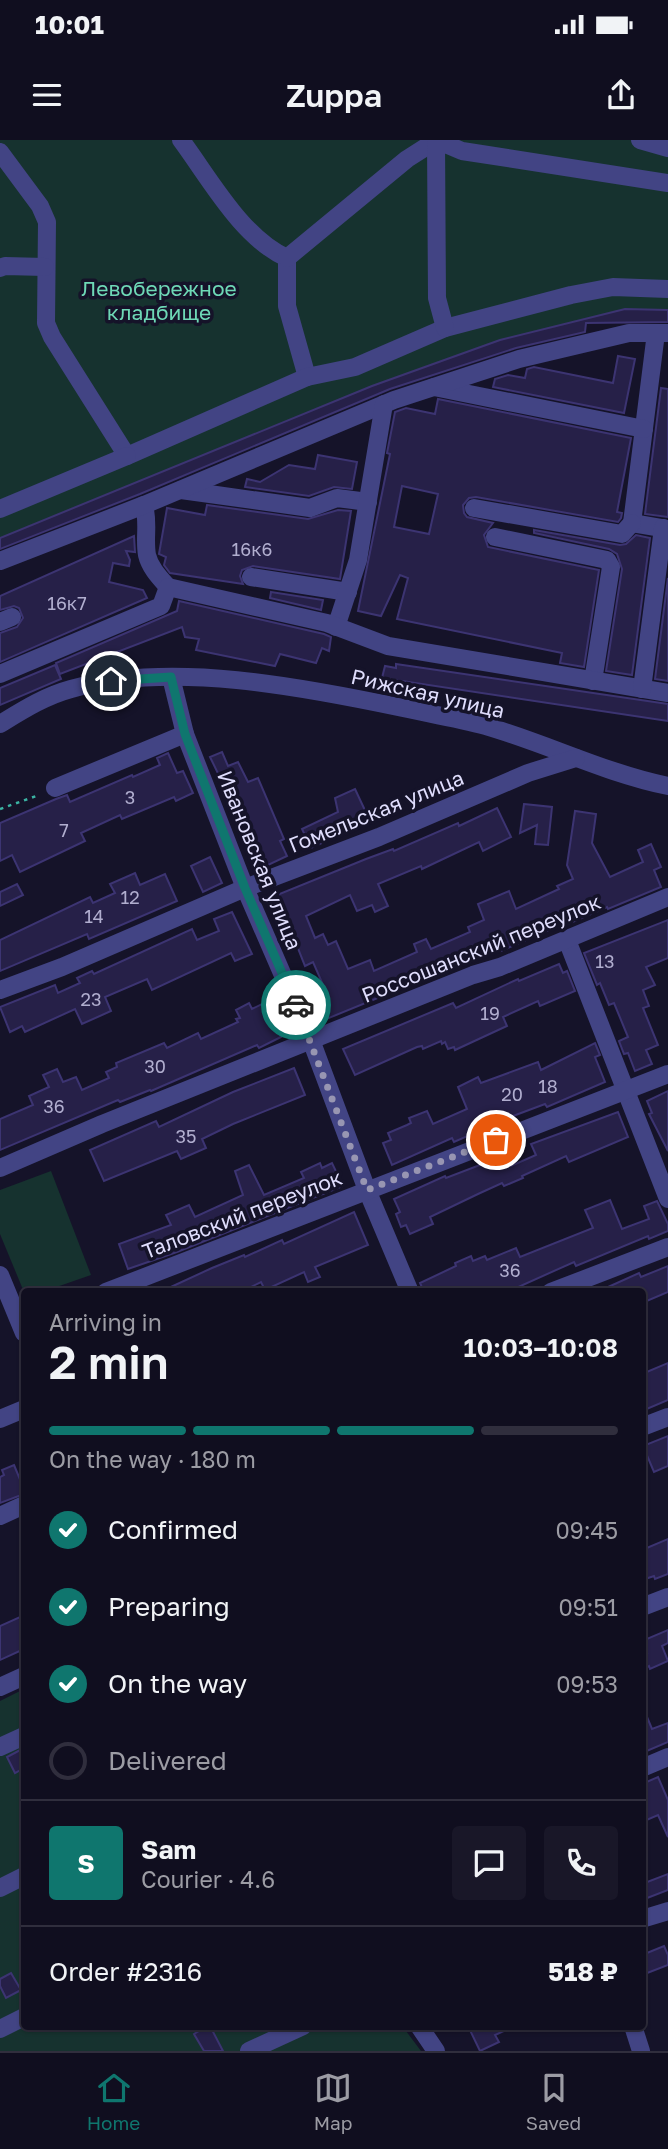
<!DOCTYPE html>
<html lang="en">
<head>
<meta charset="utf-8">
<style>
	:root { --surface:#100e1f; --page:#191728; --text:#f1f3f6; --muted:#9c9ca4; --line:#302e3d; --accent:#0f766e }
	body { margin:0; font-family:"Golos Text",sans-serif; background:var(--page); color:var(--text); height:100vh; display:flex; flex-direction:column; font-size:26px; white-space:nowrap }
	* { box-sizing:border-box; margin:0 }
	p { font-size:23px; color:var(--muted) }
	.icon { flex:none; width:38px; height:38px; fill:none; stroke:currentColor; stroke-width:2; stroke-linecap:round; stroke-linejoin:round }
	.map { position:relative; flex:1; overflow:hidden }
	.drawer { position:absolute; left:21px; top:1148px; width:625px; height:742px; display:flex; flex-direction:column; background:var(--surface); border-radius:7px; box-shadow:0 2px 5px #0004,0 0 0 2px var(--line) }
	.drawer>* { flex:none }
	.pin { position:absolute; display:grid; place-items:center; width:60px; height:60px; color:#fff; margin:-30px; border:4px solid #fff; border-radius:50%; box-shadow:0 2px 7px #0007 }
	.courier { position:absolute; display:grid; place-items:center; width:70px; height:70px; margin:-35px; border:5px solid #0f766e; border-radius:50%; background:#fff; color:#222; box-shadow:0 2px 9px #0007 }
	.summary em { font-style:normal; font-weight:600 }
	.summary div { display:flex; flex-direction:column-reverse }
	.summary { display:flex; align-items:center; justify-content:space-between; height:119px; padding:0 28px }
	h1 { font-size:46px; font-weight:600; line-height:52px }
	.bar { display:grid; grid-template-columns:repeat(4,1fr); gap:10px 7px; align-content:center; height:84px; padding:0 28px }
	.bar i { height:9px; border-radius:5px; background:var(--line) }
	.bar .active { background:var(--accent) }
	.bar p { grid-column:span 4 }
	.line { display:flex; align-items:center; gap:18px; padding:0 28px; border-top:2px solid var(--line) }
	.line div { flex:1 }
	.round { display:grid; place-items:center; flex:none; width:74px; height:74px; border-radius:7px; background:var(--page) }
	ol { padding:0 28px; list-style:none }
	li { display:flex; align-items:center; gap:21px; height:77px }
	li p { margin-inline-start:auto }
	li .icon { padding:7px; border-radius:50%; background:var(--accent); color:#fff; stroke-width:4 }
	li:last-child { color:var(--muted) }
	li i { width:38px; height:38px; border:4px solid var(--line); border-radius:50% }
	.status { display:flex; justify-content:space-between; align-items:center; height:49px; padding:0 35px; background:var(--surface); direction:ltr }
	.status svg { height:19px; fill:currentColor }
	header { display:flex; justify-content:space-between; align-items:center; height:91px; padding:0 28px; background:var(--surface); font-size:32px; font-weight:600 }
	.menu { display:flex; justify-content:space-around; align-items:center; height:98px; border-top:2px solid var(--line); background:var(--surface); font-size:19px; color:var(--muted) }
	.menu a { display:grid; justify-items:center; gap:4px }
	.menu .active { color:var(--accent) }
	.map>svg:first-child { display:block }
</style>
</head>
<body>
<div class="status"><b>10:01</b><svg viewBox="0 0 49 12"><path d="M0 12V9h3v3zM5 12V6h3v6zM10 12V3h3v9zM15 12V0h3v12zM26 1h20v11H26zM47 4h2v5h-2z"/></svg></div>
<header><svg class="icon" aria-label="menu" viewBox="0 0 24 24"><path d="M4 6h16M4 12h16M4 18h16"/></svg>Zuppa<svg class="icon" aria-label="share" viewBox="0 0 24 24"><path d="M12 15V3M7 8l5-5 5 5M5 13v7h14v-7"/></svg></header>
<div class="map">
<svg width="668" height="1911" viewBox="0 0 668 1911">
	<rect width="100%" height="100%" fill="#151329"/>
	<g fill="#16322f">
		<polygon points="0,0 668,0 668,170 624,169 500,200 372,246 0,398"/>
		<polygon points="51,1031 91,1135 45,1151 24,1152 0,1094 0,1050"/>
		<polygon points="24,1549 24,1886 403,1887 421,1911 0,1911 0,1561"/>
	</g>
	<g fill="#262048" stroke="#3c3472" stroke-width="2" fill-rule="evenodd">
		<polygon points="625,169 668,170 668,182 586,183 585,192 516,208 390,249 140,354 0,409 0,398 372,246 500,200"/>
		<polygon points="618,216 635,219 624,273 493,247 495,239 508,235 525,238 527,229 534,227 613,243"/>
		<polygon points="661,248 668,249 668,377 645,374"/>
		<path d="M 438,259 L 631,298 L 617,372 L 622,373 L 621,378 L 618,382 L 476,357 L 469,358 L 463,365 L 464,373 L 467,377 L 493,383 L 484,395 L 488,407 L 599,430 L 584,527 L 560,523 L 562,513 L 397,479 L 408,438 L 400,435 L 381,476 L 358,471 L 390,314 L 387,313 L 395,272 L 406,268 L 435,274 ZM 402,346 L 438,354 L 429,394 L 394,387 Z"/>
		<polygon points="318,315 357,322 352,349 334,347 309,356 245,347 247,339 260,342 289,325 315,329"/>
		<polygon points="207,365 308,379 338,370 351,371 340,439 253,426 242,430 240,436 243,444 170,433 164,425 166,417 159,414 167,368 205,375"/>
		<polygon points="534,390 620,405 626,404 636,395 650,398 632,535 606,531 622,429 617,414 609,409 534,393"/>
		<polygon points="134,396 135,412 126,411 130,420 129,426 113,423 109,442 143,450 147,458 0,522 0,493 17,487 23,478 19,468 14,466 0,470 0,456"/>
		<polygon points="668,438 668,541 655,539"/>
		<polygon points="271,452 323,460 321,470 270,458"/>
		<polygon points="179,461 324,494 331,497 329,511 322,508 316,523 280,514 275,526 196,510 199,499 185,497 182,487 60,534 56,523 177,471"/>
		<polygon points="396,524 668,564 668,581 382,538 385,526 396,528"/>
		<polygon points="55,525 61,539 0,565 0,548"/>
		<polygon points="222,612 228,626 238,622 248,642 258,638 284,699 280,701 287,716 266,726 261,716 254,720 245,701 250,699 210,617"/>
		<polygon points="168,613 177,633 183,631 193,653 176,661 174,657 122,679 120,675 81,693 85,701 20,732 12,715 0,721 0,683 56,659 67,655 70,662 132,635 133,637 160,625 157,618"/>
		<polygon points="355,649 370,681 311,708 302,689 338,672 335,658"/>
		<polygon points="524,664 552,667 548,705 535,704 537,685 520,693"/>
		<polygon points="497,668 511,697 483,711 479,702 422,729 421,726 378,744 388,766 375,772 372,765 357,771 350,755 306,776 315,798 323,794 328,805 336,801 348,829 370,820 374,831 417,812 414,804 426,799 431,809 470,792 468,787 484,780 478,764 509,751 516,769 559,749 557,746 573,739 567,725 575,671 596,674 592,703 610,737 643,722 638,710 651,704 661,727 654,730 661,747 608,769 607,767 568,784 567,782 501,811 500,808 468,822 468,821 319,882 309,858 321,853 319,849 324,847 313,822 305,826 277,755 366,719 393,709 394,711 458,683 459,686"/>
		<polygon points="210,717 222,743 203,752 191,726"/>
		<polygon points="135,733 140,745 165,734 177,761 89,799 87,794 0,831 0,800 90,757 93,763 115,753 110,744"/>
		<polygon points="17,744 23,755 0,766 0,752"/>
		<polygon points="232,772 252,814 235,821 231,813 152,850 147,839 105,857 111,871 82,884 75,869 25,892 22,886 10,892 0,867 55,845 58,853 80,843 77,838 92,831 94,834 192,789 197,800 219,791 214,779"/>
		<polygon points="668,780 668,818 646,827 655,845 643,850 649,866 643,868 658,905 646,910 652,924 635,931 628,913 624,914 619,901 628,897 614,863 609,865 600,843 597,845 584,813"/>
		<polygon points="559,824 563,833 567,831 575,851 540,866 538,861 503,877 507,886 455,910 454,907 448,909 445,902 442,904 441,901 423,909 422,906 417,907 355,935 343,909 453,863 456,868 518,839 519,841"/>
		<polygon points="249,863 252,869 264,863 281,897 259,908 257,905 151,951 150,950 120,962 118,960 0,1010 0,979 33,965 29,956 49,947 43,935 57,929 63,942 76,937 82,950 109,938 106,932 117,927 116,923 164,903 167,908 198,893 201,899 238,882 236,879 240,878 236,870"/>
		<polygon points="595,903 600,915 595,917 605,942 547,967 545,964 513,976 454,1002 452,998 392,1025 383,1003 391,1000 388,993 407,985 411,983 409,978 427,971 433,984 467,969 458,947 478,937 481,943 538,922 541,930"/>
		<polygon points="294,928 305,955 233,984 202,999 206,1008 181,1019 177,1011 104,1041 90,1010 156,981 159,987 233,952"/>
		<polygon points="668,951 668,1011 649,974 652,973 647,961"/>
		<polygon points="618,972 628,997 569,1022 566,1016 522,1036 523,1038 504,1046 502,1043 478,1054 430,1077 433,1084 410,1094 406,1085 401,1087 396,1074 400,1072 394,1059 445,1036 446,1038 506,1015 511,1026 536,1015 531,1004"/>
		<polygon points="320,1023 322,1028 332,1023 343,1046 177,1112 128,1129 119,1104 171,1085 166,1075 189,1065 195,1077 243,1055 235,1031 249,1025 264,1055 304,1038 301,1032"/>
		<polygon points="610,1060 622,1089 649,1079 644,1066 657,1061 668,1084 668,1091 649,1099 648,1096 576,1126 574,1122 507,1152 424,1152 420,1143 456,1126 455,1123 471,1116 473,1121 485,1116 487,1120 516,1108 520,1117 593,1088 585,1070"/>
		<polygon points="354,1072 368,1105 315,1127 320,1137 308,1142 304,1132 265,1150 261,1142 241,1152 160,1152 212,1128 244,1115 245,1117 282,1100 284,1104"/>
		<polygon points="668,1126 668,1152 642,1163 642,1152 597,1152 639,1133 641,1137"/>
		<polygon points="668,1223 668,1260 642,1271 642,1234"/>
		<polygon points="668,1296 668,1326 654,1332 643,1306"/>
		<polygon points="14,1325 24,1349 24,1354 0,1363 0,1337 4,1335 2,1330"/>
		<polygon points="668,1399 668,1434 655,1439 654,1436 642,1440 642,1410"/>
		<polygon points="20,1477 24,1487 24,1509 0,1520 0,1486"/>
		<polygon points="668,1490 668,1503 662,1506 668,1521 650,1529 649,1526 646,1528 642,1515 647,1513 642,1501"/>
		<polygon points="642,1565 652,1589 668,1583 668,1602 642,1613"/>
		<polygon points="24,1608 24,1628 15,1633 7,1617"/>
		<polygon points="658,1637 668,1660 668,1697 658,1675 642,1682 642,1644"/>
		<polygon points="668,1734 668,1750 642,1760 642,1744"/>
		<polygon points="664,1806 668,1815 668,1825 642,1835 642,1815"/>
		<polygon points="11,1833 21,1850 6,1858 0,1846 0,1839"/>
		<polygon points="207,1886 210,1886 223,1911 204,1911 194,1894"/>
		<polygon points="468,1886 515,1886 495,1895 499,1902 480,1911"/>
	</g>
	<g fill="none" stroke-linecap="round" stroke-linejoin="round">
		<polyline stroke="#3bb3a3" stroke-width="2.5" stroke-dasharray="3.5 5" stroke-linecap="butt" points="0,669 39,655"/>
		<g stroke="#424484" stroke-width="18">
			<path d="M 181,0 C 210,39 242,98 287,118 L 287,166 L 307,237"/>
			<polyline points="640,0 668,8"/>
			<polyline points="0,12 40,66 47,82 46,183 52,197 127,316 307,237 355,227 445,188 571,155 613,147 668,149"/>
			<polyline points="287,118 407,19 437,0"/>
			<polyline points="0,128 5,126 45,127"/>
			<polyline points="445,188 437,158 436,0 462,11 668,43"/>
			<polyline points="656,193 632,383 668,389"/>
			<polyline points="434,247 644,289"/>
			<polyline points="181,350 310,368 337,358 368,362"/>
			<path d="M 144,365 C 149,383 144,398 147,415 C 150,428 160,438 168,447"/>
			<polyline points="474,368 622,394 632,383"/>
			<polyline points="0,369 127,316"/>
			<polyline points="495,397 607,420 611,427 593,541"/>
			<polyline points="0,421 144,365 394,260 519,219 629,193 668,193"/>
			<polyline points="251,437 348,452"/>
			<polyline points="0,482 12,477"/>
			<polyline points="336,487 358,420 384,264"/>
			<polyline points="0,534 161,466 168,447 327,483 388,506 668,553"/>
			<polyline points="171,537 185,594 245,748 311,900 367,1050 410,1152"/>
			<polyline points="642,549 663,388"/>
			<path d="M 0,584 C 23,570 45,556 71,549 C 171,521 303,547 403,568 C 431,574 459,579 486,586 C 548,604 605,633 668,646"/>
			<polyline points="55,648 185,594"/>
			<polyline points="567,800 668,1059"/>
			<polyline points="0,850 62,827 245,748 379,697 528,633 576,618"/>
			<polyline points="0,1028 102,984 473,835 500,827 668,757"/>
			<polyline points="0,1135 24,1193"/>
			<polyline points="106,1152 668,934"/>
			<polyline points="551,1152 668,1107"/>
			<polyline points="0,1279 24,1269"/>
			<polyline points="642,1287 668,1277"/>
			<polyline points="0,1376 24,1365"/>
			<polyline points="642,1467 668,1457"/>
			<polyline points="0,1547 24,1536"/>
			<polyline points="0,1607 24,1596"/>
			<polyline points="642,1628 668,1617"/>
			<polyline points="0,1748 24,1736"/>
			<polyline points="642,1779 668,1771"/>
			<polyline points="419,1886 436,1911"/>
			<polyline points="633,1886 641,1911"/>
			<polyline points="0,1889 24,1877"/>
			<polyline points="249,1911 303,1886"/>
		</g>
	</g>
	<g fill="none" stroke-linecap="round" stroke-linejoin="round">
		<polyline stroke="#9896b2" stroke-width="7" stroke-dasharray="0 12.6" points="296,865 367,1050 496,1000"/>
		<polyline stroke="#0f766e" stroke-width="9" points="111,541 171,537 185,594 245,748 296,865"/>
	</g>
	<g text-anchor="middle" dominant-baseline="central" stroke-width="7" stroke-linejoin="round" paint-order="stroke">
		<g font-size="18" fill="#b1aecf">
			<text x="252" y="409">16к6</text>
			<text x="67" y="463">16к7</text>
			<text x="130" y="657">3</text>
			<text x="64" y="690">7</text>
			<text x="130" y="757">12</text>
			<text x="94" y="776">14</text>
			<text x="605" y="821">13</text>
			<text x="91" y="859">23</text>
			<text x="490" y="873">19</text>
			<text x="155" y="926">30</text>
			<text x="548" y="946">18</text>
			<text x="512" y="954">20</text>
			<text x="54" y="966">36</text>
			<text x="186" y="996">35</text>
			<text x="510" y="1130">36</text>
		</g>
		<g font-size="21" fill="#6ed8b6" stroke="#151329">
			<text x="159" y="148">Левобережное<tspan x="159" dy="24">кладбище</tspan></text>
		</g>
		<g font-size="21" fill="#dfddfc" stroke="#151329">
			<text transform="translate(428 553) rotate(13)">Рижская улица</text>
			<text transform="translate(376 671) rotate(-22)">Гомельская улица</text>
			<text transform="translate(260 720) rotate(68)">Ивановская улица</text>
			<text transform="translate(481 808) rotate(-22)">Россошанский переулок</text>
			<text transform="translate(242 1074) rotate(-21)">Таловский переулок</text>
		</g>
	</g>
</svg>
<div class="pin" style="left:496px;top:1000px;background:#ea580c"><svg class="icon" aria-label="bag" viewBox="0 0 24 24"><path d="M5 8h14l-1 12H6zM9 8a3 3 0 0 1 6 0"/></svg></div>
<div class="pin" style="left:111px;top:541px;background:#1f2937"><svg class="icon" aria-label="home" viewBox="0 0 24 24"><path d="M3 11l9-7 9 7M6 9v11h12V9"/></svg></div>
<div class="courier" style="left:296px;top:865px"><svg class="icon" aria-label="car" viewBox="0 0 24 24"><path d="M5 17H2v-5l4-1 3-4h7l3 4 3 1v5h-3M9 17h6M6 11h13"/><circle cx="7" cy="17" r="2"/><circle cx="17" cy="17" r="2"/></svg></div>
<section class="drawer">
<div class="summary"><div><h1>2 min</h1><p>Arriving in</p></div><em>10:03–10:08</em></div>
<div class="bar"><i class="active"></i><i class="active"></i><i class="active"></i><i></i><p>On the way · 180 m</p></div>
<ol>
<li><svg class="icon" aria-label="check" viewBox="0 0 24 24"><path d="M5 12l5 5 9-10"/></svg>Confirmed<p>09:45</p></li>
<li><svg class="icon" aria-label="check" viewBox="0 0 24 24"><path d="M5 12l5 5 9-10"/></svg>Preparing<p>09:51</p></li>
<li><svg class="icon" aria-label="check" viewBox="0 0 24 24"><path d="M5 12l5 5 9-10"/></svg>On the way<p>09:53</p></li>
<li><i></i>Delivered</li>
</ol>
<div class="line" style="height:126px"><b class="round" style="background:var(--accent);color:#fff">S</b><div><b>Sam</b><p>Courier · 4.6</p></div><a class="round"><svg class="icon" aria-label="chat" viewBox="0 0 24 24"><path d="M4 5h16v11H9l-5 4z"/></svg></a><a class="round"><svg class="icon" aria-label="phone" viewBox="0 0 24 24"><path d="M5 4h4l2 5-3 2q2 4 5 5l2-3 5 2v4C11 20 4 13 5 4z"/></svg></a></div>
<div class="line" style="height:91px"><div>Order #2316</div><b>518 ₽</b></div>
</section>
</div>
<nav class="menu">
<a class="active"><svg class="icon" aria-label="home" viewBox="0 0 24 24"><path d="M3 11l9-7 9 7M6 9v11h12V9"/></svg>Home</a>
<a><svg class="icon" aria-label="map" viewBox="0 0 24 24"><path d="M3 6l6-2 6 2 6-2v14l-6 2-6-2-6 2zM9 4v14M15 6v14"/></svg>Map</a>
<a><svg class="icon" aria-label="saved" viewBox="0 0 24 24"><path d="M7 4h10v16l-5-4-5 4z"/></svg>Saved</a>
</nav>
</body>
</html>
